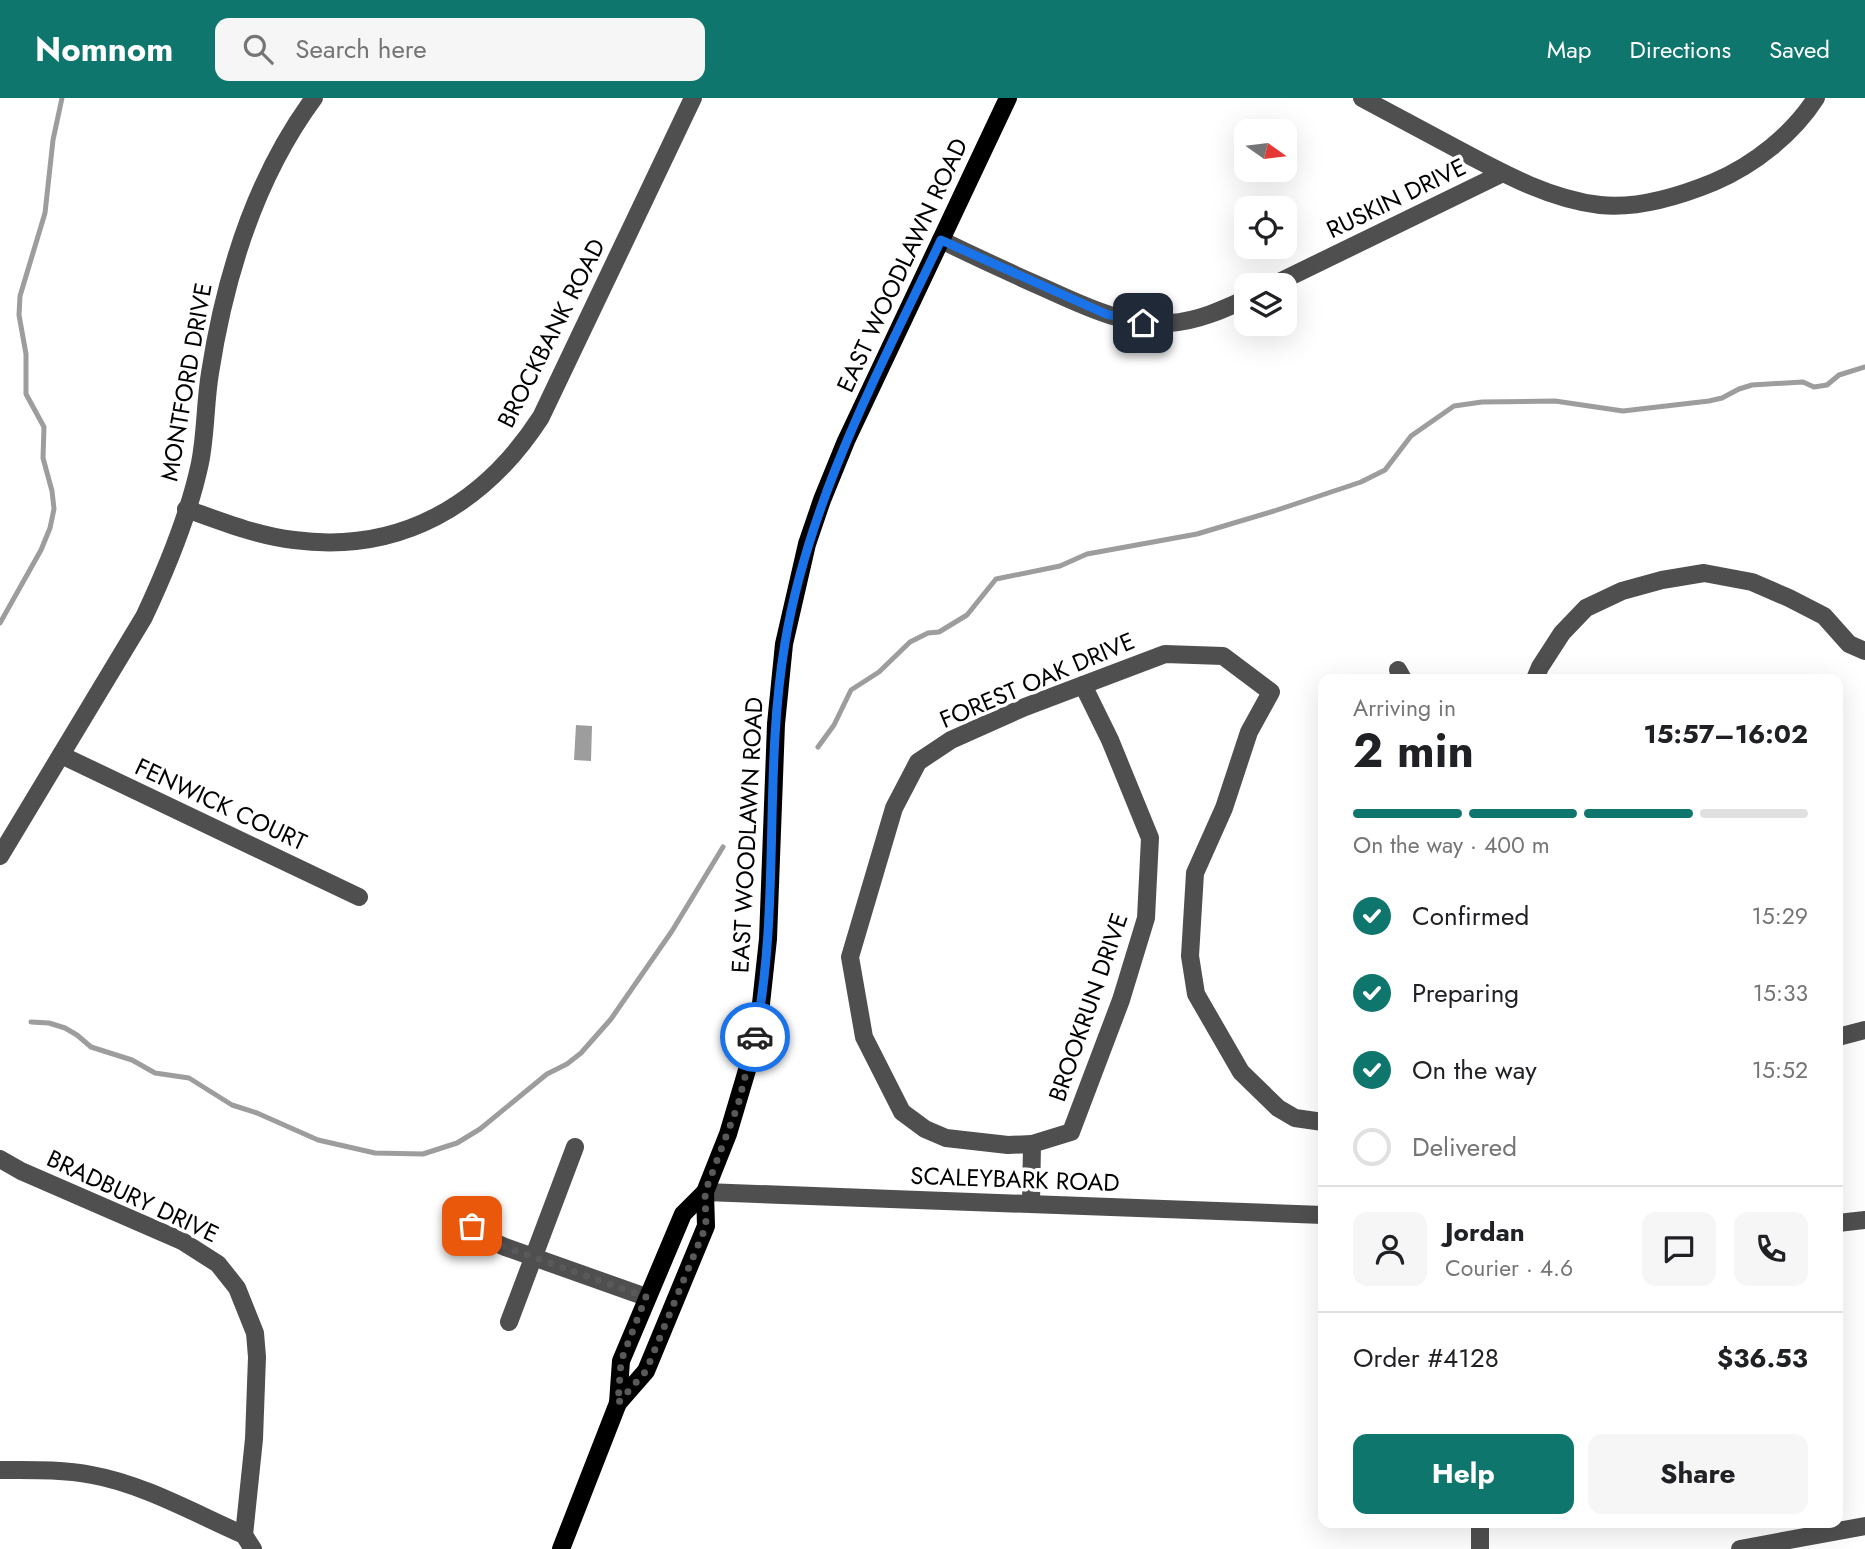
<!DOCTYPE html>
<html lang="en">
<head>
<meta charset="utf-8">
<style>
	:root { --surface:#fff; --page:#f6f6f6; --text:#202124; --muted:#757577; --line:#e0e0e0; --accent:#0f766e }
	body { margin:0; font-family:Jost,sans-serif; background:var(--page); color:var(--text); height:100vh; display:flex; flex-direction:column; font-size:26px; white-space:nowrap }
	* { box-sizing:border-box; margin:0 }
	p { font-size:23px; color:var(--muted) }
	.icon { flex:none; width:38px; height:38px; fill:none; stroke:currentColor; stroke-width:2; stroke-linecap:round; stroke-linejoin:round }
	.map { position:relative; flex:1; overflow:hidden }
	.panel { position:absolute; left:1318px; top:576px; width:525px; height:854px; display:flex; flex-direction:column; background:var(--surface); border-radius:14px; box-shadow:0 7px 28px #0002 }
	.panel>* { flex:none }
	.needle { width:46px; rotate:104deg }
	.tools { position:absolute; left:1234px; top:21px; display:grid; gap:14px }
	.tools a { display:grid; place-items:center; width:63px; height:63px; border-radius:14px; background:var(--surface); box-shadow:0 7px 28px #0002; font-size:35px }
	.pin { position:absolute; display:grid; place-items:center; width:60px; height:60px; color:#fff; margin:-30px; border-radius:14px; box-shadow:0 4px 10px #0006 }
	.courier { position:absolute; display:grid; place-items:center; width:70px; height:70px; margin:-35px; border:5px solid #1a73e8; border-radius:50%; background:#fff; color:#222; box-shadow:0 2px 9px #0007 }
	.summary em { font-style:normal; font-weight:700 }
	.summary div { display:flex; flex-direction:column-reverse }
	.summary { display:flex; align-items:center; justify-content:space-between; height:119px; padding:0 35px }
	h1 { font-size:46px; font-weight:700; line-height:52px }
	.bar { display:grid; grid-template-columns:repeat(4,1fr); gap:10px 7px; align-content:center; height:84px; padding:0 35px }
	.bar i { height:9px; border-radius:5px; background:var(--line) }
	.bar .on { background:var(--accent) }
	.bar p { grid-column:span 4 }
	.line { display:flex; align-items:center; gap:18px; padding:0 35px; border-top:2px solid var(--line) }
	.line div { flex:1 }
	.round { display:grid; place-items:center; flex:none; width:74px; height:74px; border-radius:14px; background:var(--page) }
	ol { padding:0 35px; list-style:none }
	li { display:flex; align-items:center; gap:21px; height:77px }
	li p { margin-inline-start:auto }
	li .icon { padding:7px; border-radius:50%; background:var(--accent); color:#fff; stroke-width:4 }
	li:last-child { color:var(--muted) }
	li i { width:38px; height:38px; border:4px solid var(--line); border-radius:50% }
	.cta { display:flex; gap:14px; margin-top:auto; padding:14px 35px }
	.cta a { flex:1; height:80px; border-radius:14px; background:var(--accent); color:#fff; font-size:28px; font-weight:700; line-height:80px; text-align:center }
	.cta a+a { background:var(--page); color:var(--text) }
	header { display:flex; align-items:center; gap:42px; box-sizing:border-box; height:98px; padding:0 35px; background:var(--accent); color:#fff }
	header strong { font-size:33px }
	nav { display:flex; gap:38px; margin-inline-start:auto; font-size:24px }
	.search { width:490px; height:63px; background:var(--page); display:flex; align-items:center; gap:18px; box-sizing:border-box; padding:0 24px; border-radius:14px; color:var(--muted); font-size:26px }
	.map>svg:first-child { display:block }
</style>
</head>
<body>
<header>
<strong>Nomnom</strong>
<div class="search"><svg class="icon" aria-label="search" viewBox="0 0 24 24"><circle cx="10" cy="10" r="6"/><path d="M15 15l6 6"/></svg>Search here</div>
<nav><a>Map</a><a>Directions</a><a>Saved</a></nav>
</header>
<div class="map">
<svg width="1865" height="1451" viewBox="0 0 1865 1451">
	<rect width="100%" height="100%" fill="#fff"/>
	<polygon fill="#9d9d9d" points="576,627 592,628 591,663 574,662"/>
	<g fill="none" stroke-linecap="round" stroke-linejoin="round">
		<g stroke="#9d9d9d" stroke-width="5">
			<polyline points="0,525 41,452 50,430 54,411 52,393 43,360 44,329 26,296 26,256 19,217 20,198 45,115 53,42 62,0"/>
			<polyline points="818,649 834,627 851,592 879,574 910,544 928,535 939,534 967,517 996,481 1060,468 1087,456 1197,436 1274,413 1361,384 1385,372 1411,338 1454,308 1482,304 1555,303 1623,313 1709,303 1722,300 1739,291 1752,287 1803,284 1814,289 1827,287 1839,277 1865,269"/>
			<polyline points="31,924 49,925 65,930 77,937 91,949 132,962 155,975 189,980 232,1007 257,1015 318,1042 375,1055 423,1056 457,1045 480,1031 547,976 567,966 581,955 611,921 672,833 723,749"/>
		</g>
		<g stroke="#4f4f4f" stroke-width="18">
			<path d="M 1362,0 C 1395,18 1428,35 1461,53 C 1504,76 1550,101 1600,107 C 1637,111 1680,98 1714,84 C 1754,67 1793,36 1816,0"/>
			<path d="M 941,142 C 972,157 1002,171 1033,185 C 1077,204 1121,229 1170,225 C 1198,223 1222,212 1246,201"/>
			<polyline points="1273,187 1503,75"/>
			<path d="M 186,411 C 221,423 257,438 294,442 C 400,456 484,407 541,319 L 693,0"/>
			<polyline points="1398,572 1403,581"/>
			<polyline points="1535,581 1540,569 1562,535 1586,510 1622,493 1662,482 1704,475 1752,484 1789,500 1824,518 1849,546 1865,553"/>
			<polyline points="61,657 359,799"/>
			<path d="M 0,758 L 144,519 C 167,470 189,417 200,365 C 206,335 205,305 210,275 C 225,178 255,80 314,0"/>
			<polyline points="1838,939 1865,932"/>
			<polyline points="1032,1046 1008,1047 946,1040 925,1031 902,1014 864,939 850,859 894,710 918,664 951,642 1025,609 1165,556 1223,558 1271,594 1249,634 1224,710 1195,775 1190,858 1196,896 1241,974 1278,1010 1295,1020 1323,1024"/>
			<polyline points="0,1061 21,1073 182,1143 218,1166 237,1190 255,1235 257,1259 254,1341 244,1437"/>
			<polyline points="705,1094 1323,1117"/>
			<polyline points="1031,1105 1032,1046 1071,1034 1121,902 1146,820 1150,740 1110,642 1083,587"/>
			<path d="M 470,1121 C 475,1136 491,1143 505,1149 L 646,1199"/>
			<polyline points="1838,1125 1865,1122"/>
			<polyline points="509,1224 575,1049"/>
			<path d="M 0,1372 C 31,1372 62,1371 92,1377 C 143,1386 196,1416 244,1437 L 253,1451"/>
			<polyline points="1480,1451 1480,1424"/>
			<polyline points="1740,1451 1865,1428"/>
		</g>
		<g stroke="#000" stroke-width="18">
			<polyline points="618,1305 646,1273 706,1128 705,1094"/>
			<polyline points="561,1451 618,1305 621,1263 683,1116 705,1094 728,1036 750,962 760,915 768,841 776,626 784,546 807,446 822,402 846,343 1008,0"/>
		</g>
	</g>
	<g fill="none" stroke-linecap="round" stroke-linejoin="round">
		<polyline stroke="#595959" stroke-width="7" stroke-dasharray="0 12.6" points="472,1128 487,1141 505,1149 646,1199 621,1263 618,1305 646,1273 706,1128 705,1094 738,1007 755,939"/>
		<path stroke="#1a73e8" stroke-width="9" d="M 755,939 C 781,809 763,675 785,545 C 809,401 879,273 941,142 L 1106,216 L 1143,225"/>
	</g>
	<g text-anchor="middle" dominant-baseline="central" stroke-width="7" stroke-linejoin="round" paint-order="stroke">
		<g font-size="24" fill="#000" stroke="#fff">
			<text transform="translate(1396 100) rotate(-26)">RUSKIN DRIVE</text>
			<text transform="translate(902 167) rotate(-65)">EAST WOODLAWN ROAD</text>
			<text transform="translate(551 235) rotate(-63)">BROCKBANK ROAD</text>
			<text transform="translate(186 284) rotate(-80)">MONTFORD DRIVE</text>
			<text transform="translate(1037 582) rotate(-23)">FOREST OAK DRIVE</text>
			<text transform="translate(221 706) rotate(25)">FENWICK COURT</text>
			<text transform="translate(747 737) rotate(-87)">EAST WOODLAWN ROAD</text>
			<text transform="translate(1088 909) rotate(-71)">BROOKRUN DRIVE</text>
			<text transform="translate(1015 1081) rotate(2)">SCALEYBARK ROAD</text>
			<text transform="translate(133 1098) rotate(25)">BRADBURY DRIVE</text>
		</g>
	</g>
</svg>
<div class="tools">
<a><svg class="needle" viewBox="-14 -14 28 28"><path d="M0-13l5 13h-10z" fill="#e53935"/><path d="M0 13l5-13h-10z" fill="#757577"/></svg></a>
<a><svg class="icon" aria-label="locate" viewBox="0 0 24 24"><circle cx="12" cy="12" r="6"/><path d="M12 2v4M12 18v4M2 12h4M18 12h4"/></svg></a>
<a><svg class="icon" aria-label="layers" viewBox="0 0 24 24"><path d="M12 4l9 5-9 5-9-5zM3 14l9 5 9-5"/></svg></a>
</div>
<div class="pin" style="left:472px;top:1128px;background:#ea580c"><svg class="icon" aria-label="bag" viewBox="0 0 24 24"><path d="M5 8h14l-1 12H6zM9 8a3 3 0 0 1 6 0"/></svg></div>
<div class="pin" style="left:1143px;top:225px;background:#1f2937"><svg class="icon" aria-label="home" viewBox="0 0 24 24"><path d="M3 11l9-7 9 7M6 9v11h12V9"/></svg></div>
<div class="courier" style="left:755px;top:939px"><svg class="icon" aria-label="car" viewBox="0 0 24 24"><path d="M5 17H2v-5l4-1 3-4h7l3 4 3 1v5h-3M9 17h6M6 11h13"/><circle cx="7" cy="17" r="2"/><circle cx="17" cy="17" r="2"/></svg></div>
<section class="panel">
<div class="summary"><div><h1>2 min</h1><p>Arriving in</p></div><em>15:57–16:02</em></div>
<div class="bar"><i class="on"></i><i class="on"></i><i class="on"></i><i></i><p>On the way · 400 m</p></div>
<ol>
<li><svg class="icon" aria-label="check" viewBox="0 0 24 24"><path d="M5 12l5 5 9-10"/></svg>Confirmed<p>15:29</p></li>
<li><svg class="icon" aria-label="check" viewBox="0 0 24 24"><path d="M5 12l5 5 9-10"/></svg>Preparing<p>15:33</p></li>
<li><svg class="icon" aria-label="check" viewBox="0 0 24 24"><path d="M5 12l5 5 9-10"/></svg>On the way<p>15:52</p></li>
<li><i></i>Delivered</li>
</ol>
<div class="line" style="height:126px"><a class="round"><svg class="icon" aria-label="person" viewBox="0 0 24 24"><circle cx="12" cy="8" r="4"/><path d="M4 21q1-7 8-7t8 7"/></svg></a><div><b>Jordan</b><p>Courier · 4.6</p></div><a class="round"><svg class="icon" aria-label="chat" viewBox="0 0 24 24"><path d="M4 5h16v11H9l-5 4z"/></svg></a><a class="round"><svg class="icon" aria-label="phone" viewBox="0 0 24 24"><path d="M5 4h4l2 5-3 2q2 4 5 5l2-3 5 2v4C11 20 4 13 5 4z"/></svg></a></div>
<div class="line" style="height:91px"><div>Order #4128</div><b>$36.53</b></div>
<div class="cta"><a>Help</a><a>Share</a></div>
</section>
</div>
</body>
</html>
